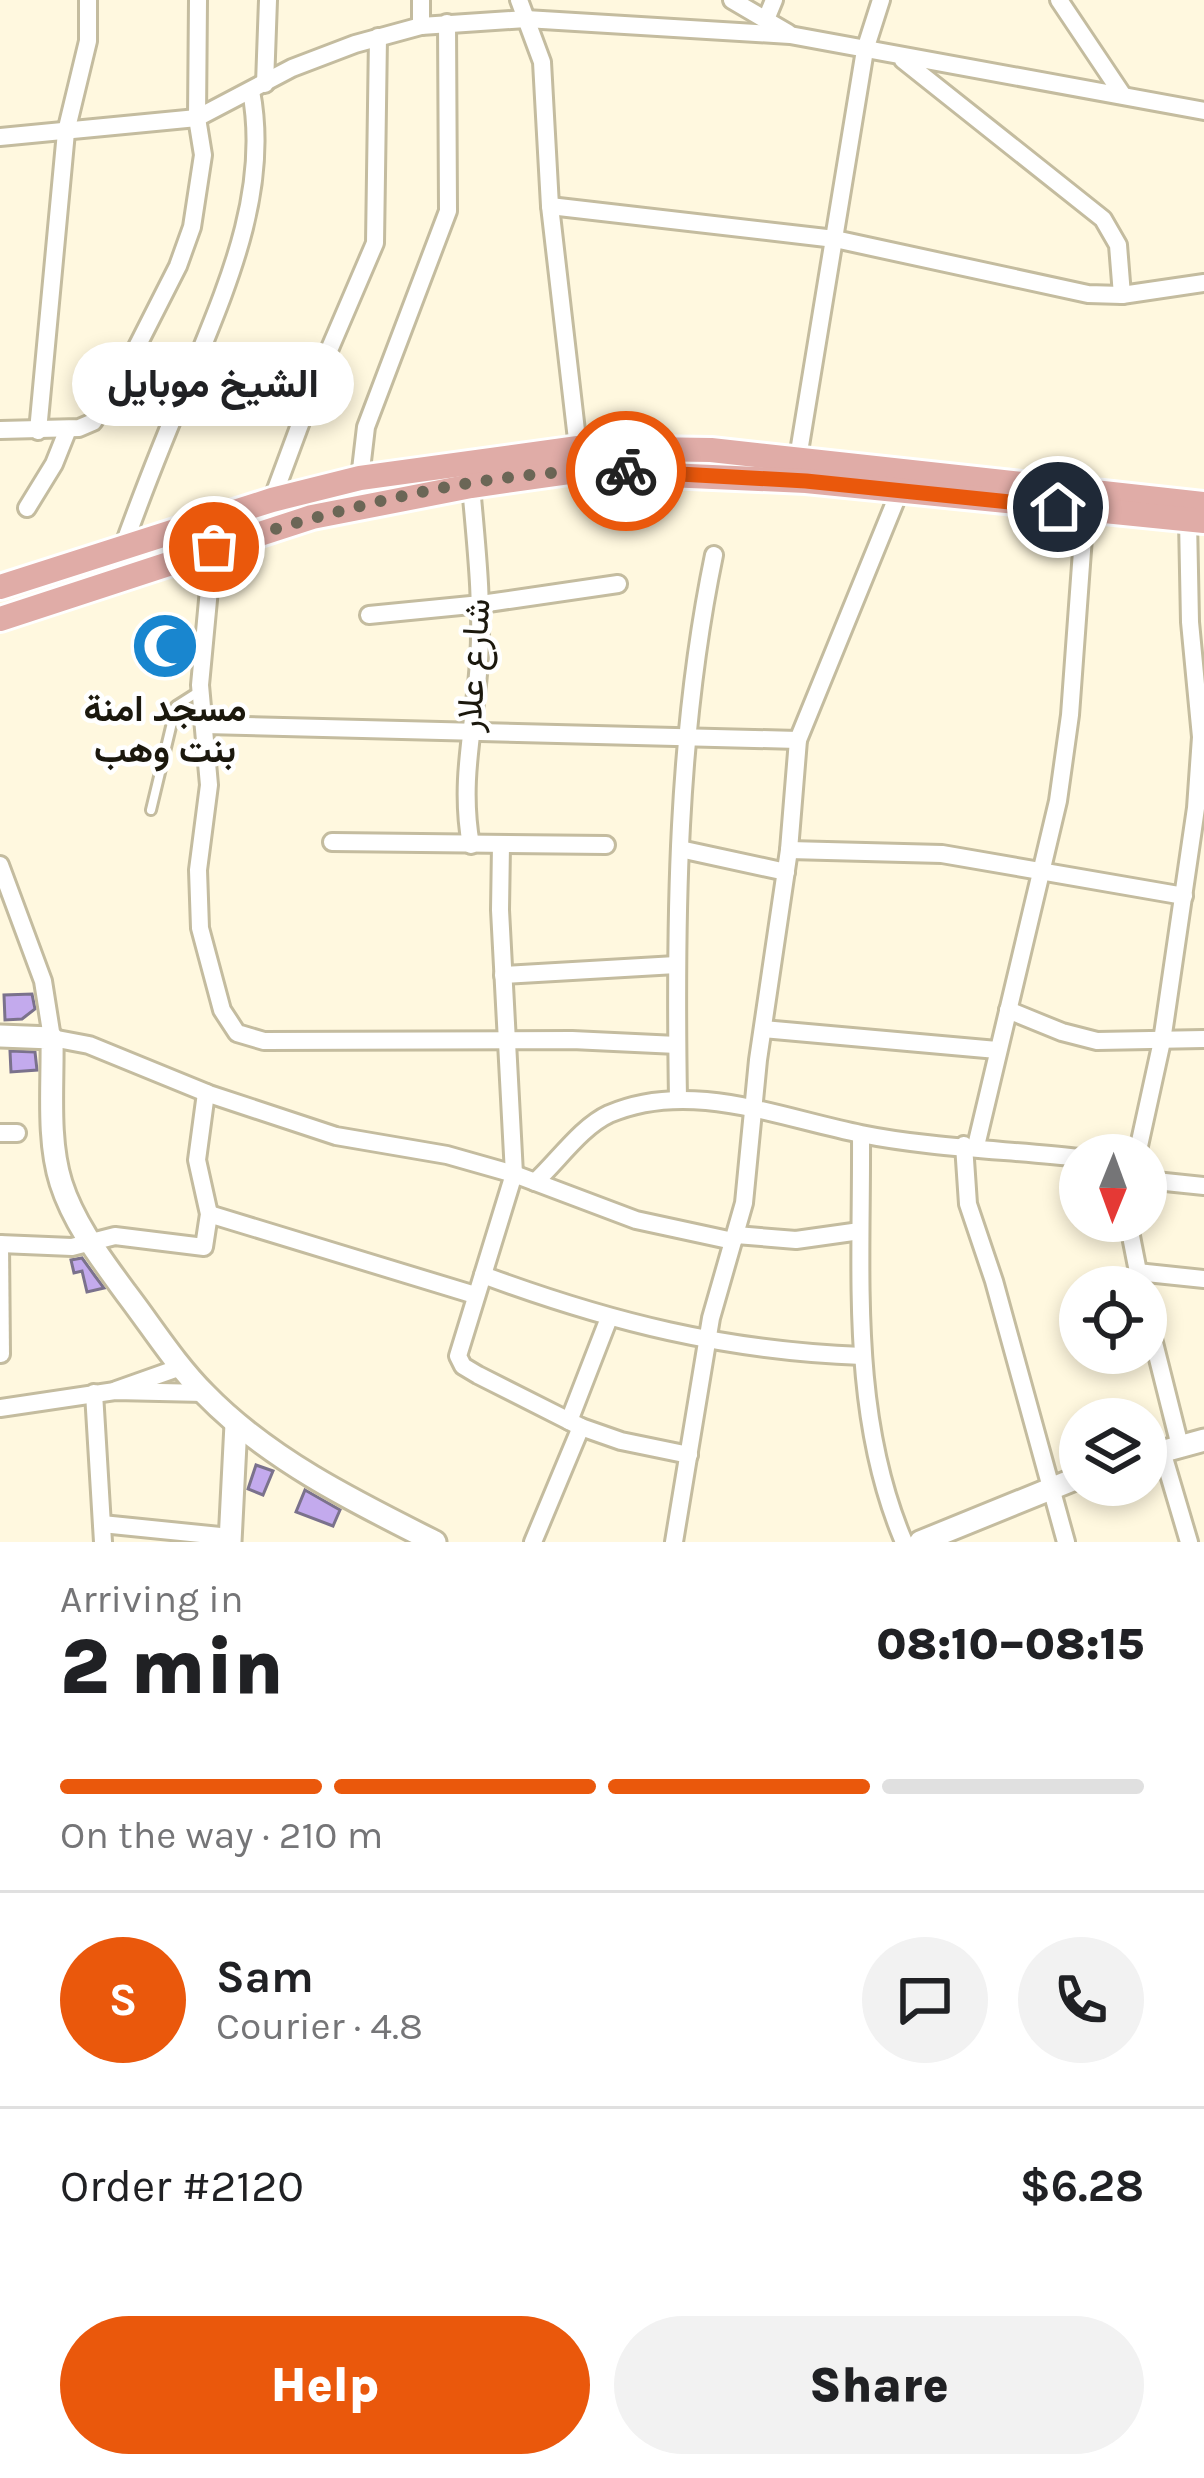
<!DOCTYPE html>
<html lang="en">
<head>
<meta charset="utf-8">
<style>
	:root { --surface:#fff; --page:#f2f2f2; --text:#202124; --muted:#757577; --line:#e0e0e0; --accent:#ea580c }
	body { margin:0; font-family:Karla,Vazirmatn,sans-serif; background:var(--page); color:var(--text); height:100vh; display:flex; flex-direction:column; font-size:45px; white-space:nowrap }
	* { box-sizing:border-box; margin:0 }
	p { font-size:39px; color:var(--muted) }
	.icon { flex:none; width:66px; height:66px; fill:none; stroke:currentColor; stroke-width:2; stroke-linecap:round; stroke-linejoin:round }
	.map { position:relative; height:1542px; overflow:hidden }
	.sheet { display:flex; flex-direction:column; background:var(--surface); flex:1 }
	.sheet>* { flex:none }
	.needle { width:78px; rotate:181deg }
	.fabs { position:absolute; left:1059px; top:1134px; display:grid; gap:24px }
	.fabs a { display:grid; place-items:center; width:108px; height:108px; border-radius:50%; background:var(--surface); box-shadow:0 6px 18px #0003; font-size:60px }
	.pin { position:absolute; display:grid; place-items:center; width:102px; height:102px; color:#fff; margin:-51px; border:6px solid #fff; border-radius:50%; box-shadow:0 3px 12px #0007 }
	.courier { position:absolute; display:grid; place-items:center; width:120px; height:120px; margin:-60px; border:9px solid #ea580c; border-radius:50%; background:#fff; color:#222; box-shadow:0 3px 15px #0007 }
	.bubble { position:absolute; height:84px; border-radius:42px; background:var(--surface); box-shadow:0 6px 18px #0003; font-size:39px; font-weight:800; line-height:84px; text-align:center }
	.headline em { font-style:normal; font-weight:800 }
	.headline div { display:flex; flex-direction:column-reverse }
	.headline { display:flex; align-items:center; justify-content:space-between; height:204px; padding:0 60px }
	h1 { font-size:78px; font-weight:800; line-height:90px }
	.bar { display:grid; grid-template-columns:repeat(4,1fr); gap:18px 12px; align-content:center; height:144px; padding:0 60px }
	.bar i { height:15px; border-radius:9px; background:var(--line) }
	.bar .active { background:var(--accent) }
	.bar p { grid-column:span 4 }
	.line { display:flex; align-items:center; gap:30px; padding:0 60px; border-top:3px solid var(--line) }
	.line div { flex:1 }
	.round { display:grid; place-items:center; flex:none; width:126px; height:126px; border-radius:63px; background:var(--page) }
	.primary-button { display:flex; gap:24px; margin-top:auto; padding:24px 60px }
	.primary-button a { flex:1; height:138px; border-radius:72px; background:var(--accent); color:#fff; font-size:48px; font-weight:800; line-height:138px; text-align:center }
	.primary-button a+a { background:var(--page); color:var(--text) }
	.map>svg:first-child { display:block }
</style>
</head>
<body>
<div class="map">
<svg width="1204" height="1542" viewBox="0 0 1204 1542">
	<rect width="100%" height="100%" fill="#fff8df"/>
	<g fill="#c3aaed" stroke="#7b728c" stroke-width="3">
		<polygon points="32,994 35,1009 22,1019 5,1020 4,995"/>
		<polygon points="10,1051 35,1052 37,1070 11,1072"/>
		<polygon points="82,1258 95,1276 104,1288 87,1292 82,1271 74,1273 71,1260"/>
		<polygon points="256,1465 273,1471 263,1495 248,1489"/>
		<polygon points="305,1490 340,1510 333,1526 296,1512"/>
	</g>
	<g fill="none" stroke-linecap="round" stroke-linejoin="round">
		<defs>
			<polyline id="lane" points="151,810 176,706 198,692"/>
			<g id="street">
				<polyline points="421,0 421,26"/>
				<polyline points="519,0 542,62 550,206 578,448"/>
				<polyline points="732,0 788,33"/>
				<polyline points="1059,0 1122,94"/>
				<polyline points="767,17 774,0"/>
				<polyline points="903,60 1103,219 1118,245 1122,295"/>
				<polyline points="265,84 268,0"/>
				<polyline points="0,137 197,118 292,68 355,44 421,26 526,19 790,35 1204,111"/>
				<polyline points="550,206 835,239 1088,294 1122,295 1204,283"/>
				<polyline points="0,430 79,428 93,422 115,390 178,266 192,227 203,155 197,118 198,0"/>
				<polyline points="38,431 66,132 88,41 88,0"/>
				<polyline points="798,458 865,50 881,0"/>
				<polyline points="360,478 366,427 448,211 447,23"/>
				<path d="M 471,486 C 476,544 483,602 479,661 C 475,726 459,779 471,845"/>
				<polyline points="272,500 318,376 375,243 378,37"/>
				<polyline points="27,508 54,464 68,429"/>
				<polyline points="213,547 200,685 209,785 198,870 200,928 222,1010 237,1033 264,1041 572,1040 677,1045"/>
				<path d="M 122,550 C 143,491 166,434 190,377 C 227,286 270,191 251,91"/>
				<polyline points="369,615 481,604 618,584"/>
				<polyline points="205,725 798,740"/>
				<polyline points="332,842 606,845"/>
				<polyline points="501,845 500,910 514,1174 458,1356 463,1366 478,1375 581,1427 621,1441 689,1455"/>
				<polyline points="680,849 786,872"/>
				<polyline points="789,850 942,854 1184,896"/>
				<polyline points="0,865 43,981 52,1038 89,1045 209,1094 336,1136 447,1155 514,1174 636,1220 733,1241"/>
				<polyline points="503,975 676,965"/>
				<polyline points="1008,1010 1062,1032 1097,1041 1204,1039"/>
				<polyline points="763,1029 997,1050"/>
				<path d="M 678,1099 C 675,917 677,733 714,555"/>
				<polyline points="0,1133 17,1133"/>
				<path d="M 861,1135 C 862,1271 849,1413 904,1542"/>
				<polyline points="964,1145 968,1204 994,1281 1066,1542"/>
				<polyline points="976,1146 1058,801 1070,715 1085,510"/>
				<polyline points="1137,1155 1162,1041 1196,808 1201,737 1190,622 1188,520"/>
				<polyline points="1146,1180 1204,1186"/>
				<path d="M 535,1182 C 558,1161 581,1127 609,1114 C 690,1079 780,1118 861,1134 C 929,1148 1010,1150 1080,1158"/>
				<polyline points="209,1214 475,1295"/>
				<polyline points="1128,1221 1141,1287"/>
				<polyline points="736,1235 796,1240 860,1231"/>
				<polyline points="0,1244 72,1247 115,1236 204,1247 209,1214 197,1160 206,1093"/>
				<polyline points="0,1244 1,1354"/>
				<polyline points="1137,1272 1204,1279"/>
				<path d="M 483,1275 C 610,1322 726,1351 862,1356"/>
				<polyline points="1146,1311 1180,1446"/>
				<polyline points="116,1390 181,1367"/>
				<polyline points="94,1393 103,1542"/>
				<polyline points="0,1408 115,1391 204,1393"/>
				<polyline points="569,1421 609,1318"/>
				<polyline points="1162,1451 1189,1542"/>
				<polyline points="102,1524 230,1537"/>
				<polyline points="533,1542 581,1427"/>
				<polyline points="674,1542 711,1318 744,1203 758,1060 789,850 798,740 900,490"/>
			</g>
			<g id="secondary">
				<path d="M 0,1036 L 52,1038 C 53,1084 47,1139 61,1183 C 74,1224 102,1260 126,1293 C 152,1327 175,1364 205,1394 C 268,1459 355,1502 435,1542"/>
				<polyline points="1146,1456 1204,1440"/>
				<polyline points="230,1542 236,1424"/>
				<polyline points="920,1542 1080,1477"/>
			</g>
			<g id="primary">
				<polyline points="0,587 272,500 360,478 578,448 711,450 1204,504"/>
				<polyline points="0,619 312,517 471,486 576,471 806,481 1204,521"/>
			</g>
		</defs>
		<use href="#lane" stroke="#c4bc9f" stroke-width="14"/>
		<use href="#street" stroke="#c4bc9f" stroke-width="22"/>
		<use href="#secondary" stroke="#c4bc9f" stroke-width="27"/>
		<use href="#primary" stroke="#fff" stroke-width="30"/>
		<use href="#lane" stroke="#fff" stroke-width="8"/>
		<use href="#street" stroke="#fff" stroke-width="16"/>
		<use href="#secondary" stroke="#fff" stroke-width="21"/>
		<use href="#primary" stroke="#e0aca7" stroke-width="24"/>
	</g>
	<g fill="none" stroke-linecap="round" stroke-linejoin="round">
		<path stroke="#6b6656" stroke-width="12" stroke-dasharray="0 21.6" d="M 214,547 C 343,508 490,467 626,471"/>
		<polyline stroke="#ea580c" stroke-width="15" points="626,471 806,481 1058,507"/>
	</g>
	<defs>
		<symbol id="mosque-disc" viewBox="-11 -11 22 22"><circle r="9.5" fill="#1986cf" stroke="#fff"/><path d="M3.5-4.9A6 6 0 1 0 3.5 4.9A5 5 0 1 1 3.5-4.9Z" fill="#fff"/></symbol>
	</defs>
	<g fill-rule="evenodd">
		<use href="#mosque-disc" x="127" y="608" width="76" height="76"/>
	</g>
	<g text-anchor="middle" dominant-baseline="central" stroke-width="9" stroke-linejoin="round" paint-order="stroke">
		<g font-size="36" fill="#1b180d" stroke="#fff">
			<text transform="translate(473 665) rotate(-86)">شارع علار</text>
		</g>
		<g font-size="36" font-weight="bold" fill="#1b180d" stroke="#fff">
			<text x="165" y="709">مسجد امنة<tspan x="165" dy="41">بنت وهب</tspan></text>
		</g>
	</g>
</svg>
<div class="fabs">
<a><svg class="needle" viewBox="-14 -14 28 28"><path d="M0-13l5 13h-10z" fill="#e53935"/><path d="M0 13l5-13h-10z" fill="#757577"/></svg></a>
<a><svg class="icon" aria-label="locate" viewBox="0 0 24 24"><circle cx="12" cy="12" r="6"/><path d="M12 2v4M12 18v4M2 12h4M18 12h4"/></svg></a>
<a><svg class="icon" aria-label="layers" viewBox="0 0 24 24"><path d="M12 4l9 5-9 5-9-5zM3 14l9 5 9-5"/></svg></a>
</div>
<div class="pin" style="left:214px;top:547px;background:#ea580c"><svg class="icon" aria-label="bag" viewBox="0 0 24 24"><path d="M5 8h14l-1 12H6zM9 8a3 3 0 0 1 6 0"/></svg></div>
<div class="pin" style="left:1058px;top:507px;background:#1f2937"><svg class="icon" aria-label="home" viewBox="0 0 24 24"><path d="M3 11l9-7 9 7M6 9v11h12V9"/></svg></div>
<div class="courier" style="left:626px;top:471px"><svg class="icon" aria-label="bike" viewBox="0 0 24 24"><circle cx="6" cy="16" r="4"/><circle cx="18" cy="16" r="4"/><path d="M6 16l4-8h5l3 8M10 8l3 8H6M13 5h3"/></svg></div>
<div class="bubble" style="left:72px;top:342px;width:282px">الشيخ موبايل</div>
</div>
<section class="sheet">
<div class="headline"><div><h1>2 min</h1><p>Arriving in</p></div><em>08:10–08:15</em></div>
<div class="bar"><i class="active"></i><i class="active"></i><i class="active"></i><i></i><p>On the way · 210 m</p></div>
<div class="line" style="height:216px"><b class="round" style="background:var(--accent);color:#fff">S</b><div><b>Sam</b><p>Courier · 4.8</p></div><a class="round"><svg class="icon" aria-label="chat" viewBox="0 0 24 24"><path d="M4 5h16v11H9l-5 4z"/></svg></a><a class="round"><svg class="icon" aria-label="phone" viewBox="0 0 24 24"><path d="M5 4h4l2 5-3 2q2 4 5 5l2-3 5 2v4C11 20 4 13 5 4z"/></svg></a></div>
<div class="line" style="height:156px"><div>Order #2120</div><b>$6.28</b></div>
<div class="primary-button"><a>Help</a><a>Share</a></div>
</section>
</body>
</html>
